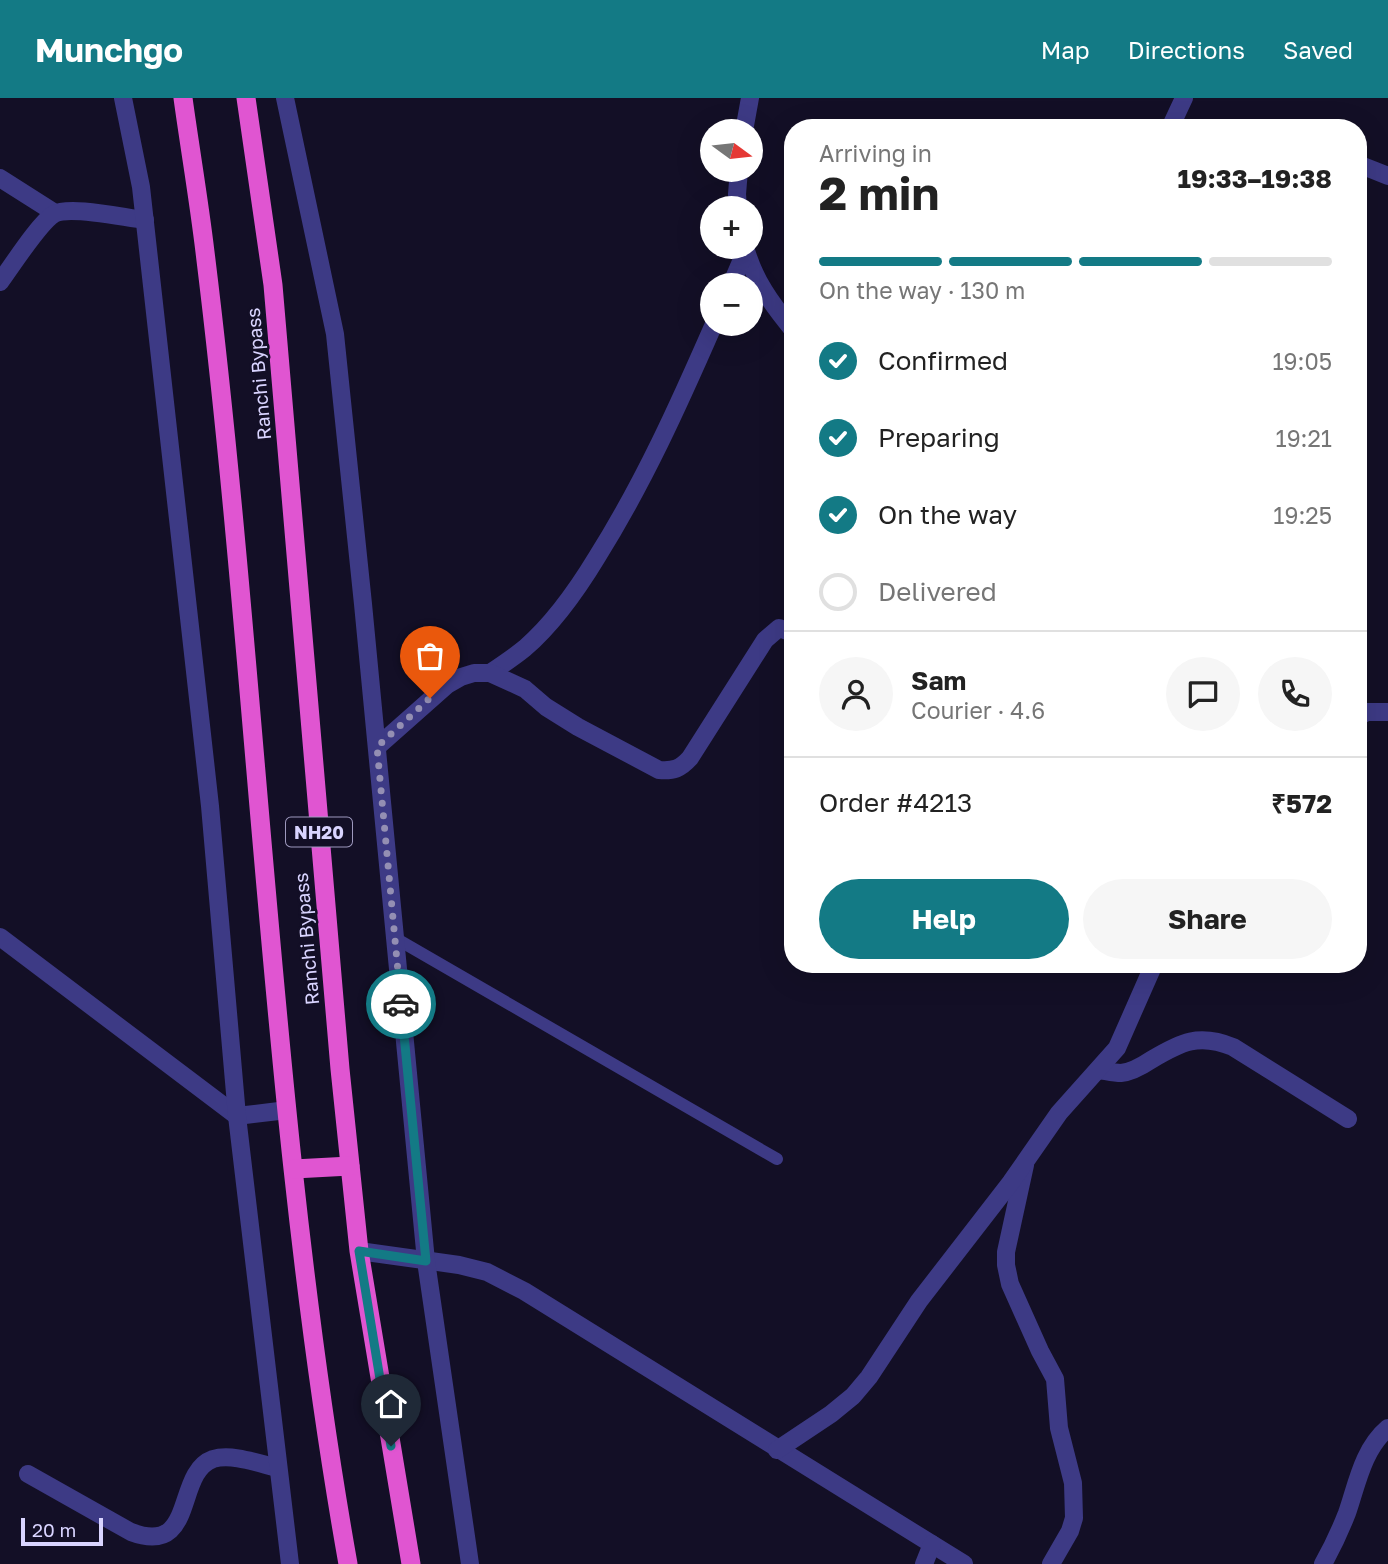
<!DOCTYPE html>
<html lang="en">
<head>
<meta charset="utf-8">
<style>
	:root { --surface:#fff; --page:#f6f6f6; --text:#222; --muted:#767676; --line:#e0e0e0; --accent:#137a85 }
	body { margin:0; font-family:"Golos Text",sans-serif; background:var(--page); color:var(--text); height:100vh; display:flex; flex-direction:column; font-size:26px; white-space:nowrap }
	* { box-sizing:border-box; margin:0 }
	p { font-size:23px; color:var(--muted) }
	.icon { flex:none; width:38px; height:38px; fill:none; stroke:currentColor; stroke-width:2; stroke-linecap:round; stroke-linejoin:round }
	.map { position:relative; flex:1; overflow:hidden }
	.drawer { position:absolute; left:784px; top:21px; width:583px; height:854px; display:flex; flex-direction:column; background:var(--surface); border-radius:28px; box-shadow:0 7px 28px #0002 }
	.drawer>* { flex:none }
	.needle { width:46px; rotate:105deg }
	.tools { position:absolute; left:700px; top:21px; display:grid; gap:14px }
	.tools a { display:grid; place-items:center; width:63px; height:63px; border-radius:50%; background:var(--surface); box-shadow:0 7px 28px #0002; font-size:35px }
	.scale { position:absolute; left:21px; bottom:18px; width:82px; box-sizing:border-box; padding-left:7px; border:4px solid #d9d4ff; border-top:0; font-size:19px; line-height:24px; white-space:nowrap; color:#d9d4ff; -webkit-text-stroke:5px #130f26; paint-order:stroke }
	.pin { position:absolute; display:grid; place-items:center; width:60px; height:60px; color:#fff; margin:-72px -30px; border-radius:50% 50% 50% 0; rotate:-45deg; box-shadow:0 0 7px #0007 }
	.pin .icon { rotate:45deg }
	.courier { position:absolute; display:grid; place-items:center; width:70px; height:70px; margin:-35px; border:5px solid #137a85; border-radius:50%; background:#fff; color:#222; box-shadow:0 2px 9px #0007 }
	.summary em { font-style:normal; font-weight:700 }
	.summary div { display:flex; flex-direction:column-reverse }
	.summary { display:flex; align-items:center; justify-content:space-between; height:119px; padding:0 35px }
	h1 { font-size:46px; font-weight:700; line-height:52px }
	.bar { display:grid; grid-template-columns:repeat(4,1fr); gap:10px 7px; align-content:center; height:84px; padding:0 35px }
	.bar i { height:9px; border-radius:5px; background:var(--line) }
	.bar .current { background:var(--accent) }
	.bar p { grid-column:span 4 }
	.line { display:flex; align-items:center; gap:18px; padding:0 35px; border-top:2px solid var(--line) }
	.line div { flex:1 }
	.round { display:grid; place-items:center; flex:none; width:74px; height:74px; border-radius:37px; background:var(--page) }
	ol { padding:0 35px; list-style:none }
	li { display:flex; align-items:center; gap:21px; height:77px }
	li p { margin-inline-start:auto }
	li .icon { padding:7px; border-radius:50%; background:var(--accent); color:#fff; stroke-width:4 }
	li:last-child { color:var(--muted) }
	li i { width:38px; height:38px; border:4px solid var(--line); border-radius:50% }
	.primary-button { display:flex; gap:14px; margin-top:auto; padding:14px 35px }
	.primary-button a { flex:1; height:80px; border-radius:42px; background:var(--accent); color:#fff; font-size:28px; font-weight:700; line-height:80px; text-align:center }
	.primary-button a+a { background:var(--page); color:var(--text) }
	header { display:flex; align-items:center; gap:42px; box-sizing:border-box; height:98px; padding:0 35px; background:var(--accent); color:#fff }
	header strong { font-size:33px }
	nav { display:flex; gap:38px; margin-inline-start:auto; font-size:24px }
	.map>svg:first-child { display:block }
</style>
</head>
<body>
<header>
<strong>Munchgo</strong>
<nav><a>Map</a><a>Directions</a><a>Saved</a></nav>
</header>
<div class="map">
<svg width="1388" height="1466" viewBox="0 0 1388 1466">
	<rect width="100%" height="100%" fill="#130f26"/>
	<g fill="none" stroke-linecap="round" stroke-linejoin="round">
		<polyline stroke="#3d3a85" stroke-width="12" points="395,840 777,1061"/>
		<g stroke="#3d3a85" stroke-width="18">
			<polyline points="1170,30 1184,0"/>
			<polyline points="744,33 750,0"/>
			<polyline points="1358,66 1388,78"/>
			<polyline points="0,80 55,115"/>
			<polyline points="738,110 737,96 739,72"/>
			<path d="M 745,149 C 754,182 771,205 793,232"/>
			<path d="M 0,184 C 12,168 39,125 54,116 C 70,107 125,120 145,122"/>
			<polyline points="731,187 746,152"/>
			<path d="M 490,575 C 502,567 514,559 525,550 C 554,525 577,492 597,459 C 644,384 679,306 714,226"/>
			<polyline points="1358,619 1367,614 1388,614"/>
			<path d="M 377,649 L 447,587 L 461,579 L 474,575 L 490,575 L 525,591 L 546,609 L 578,629 L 659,672 C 674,673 680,671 690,660 L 765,542 L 779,530 L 793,535"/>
			<polyline points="0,839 237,1018 287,1012"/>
			<path d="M 1099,972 C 1106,973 1114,975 1121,975 C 1132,974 1142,968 1151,962 C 1181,944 1199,935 1233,949 L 1348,1021"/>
			<polyline points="1025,1067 1006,1154 1006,1167 1010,1186 1040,1253 1055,1281 1059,1330 1073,1385 1074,1420 1070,1433 1051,1466"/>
			<polyline points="359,1153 459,1167 487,1174 524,1193 964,1466"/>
			<polyline points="777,1352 831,1316 853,1298 869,1279 919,1203 1011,1084 1059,1015 1117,950 1154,866"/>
			<path d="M 28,1376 L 131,1434 C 197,1459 174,1375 213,1361 C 232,1355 260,1366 278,1370"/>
			<polyline points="924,1466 932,1446"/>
			<path d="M 1323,1466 C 1332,1450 1340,1433 1347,1415 C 1357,1386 1363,1351 1388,1330"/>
		</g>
		<g stroke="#3d3a85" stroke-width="18">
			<polyline points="123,0 141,89 210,708 237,1018 290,1466"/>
			<polyline points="285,0 335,236 363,506 426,1163 470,1466"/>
		</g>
		<g stroke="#e055d1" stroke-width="19">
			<path d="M 183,0 C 190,51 199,103 205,154 C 259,591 271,1033 348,1466"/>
			<polyline points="246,0 273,187 340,971 359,1153 411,1466"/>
			<polyline points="294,1071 350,1068"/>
		</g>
	</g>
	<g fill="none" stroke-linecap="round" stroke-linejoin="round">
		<polyline stroke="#948fb3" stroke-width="7" stroke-dasharray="0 12.6" points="401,906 377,649 430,600"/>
		<polyline stroke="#137a85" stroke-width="9" points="391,1348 359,1153 426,1163 401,906"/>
	</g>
	<g text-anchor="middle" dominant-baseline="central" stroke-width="5" stroke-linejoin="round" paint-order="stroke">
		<rect fill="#130f26" stroke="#9e99be" stroke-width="2" x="286" y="719.5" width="66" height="29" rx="5"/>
		<g font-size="18" font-weight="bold" fill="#d9d4ff">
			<text x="319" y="734">NH20</text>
		</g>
		<g font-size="19" fill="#d9d4ff" stroke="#130f26">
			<text transform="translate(258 276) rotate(-95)">Ranchi Bypass</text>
			<text transform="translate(306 841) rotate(-95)">Ranchi Bypass</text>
		</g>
	</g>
</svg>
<div class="tools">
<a><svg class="needle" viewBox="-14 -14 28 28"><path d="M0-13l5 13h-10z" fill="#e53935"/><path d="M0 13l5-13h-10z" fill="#767676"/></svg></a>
<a>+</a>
<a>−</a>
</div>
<div class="scale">20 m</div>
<div class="pin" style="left:430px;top:600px;background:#ea580c"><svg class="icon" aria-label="bag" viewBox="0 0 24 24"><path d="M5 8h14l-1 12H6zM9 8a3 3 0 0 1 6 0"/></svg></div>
<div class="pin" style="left:391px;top:1348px;background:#1f2937"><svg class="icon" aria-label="home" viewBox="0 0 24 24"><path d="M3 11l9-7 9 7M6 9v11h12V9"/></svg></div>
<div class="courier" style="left:401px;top:906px"><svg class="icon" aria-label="car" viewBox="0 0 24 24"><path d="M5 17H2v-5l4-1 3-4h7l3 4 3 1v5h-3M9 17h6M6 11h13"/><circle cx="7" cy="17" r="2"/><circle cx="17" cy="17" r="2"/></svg></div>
<section class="drawer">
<div class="summary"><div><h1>2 min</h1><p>Arriving in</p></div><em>19:33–19:38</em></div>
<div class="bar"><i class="current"></i><i class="current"></i><i class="current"></i><i></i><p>On the way · 130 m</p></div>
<ol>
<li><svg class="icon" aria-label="check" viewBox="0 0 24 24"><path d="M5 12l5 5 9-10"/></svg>Confirmed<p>19:05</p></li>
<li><svg class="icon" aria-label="check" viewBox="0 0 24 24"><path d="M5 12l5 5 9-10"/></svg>Preparing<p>19:21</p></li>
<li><svg class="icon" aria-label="check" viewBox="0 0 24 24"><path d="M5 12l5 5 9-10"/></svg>On the way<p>19:25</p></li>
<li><i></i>Delivered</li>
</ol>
<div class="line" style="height:126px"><a class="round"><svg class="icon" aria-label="person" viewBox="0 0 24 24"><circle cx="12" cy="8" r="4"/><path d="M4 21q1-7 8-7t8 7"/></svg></a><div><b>Sam</b><p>Courier · 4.6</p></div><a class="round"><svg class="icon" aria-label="chat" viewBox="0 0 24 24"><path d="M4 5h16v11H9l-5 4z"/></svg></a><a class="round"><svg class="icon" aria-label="phone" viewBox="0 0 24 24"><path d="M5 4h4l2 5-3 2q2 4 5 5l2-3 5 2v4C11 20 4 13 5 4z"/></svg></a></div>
<div class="line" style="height:91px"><div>Order #4213</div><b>₹572</b></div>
<div class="primary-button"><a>Help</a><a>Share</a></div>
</section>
</div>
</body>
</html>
